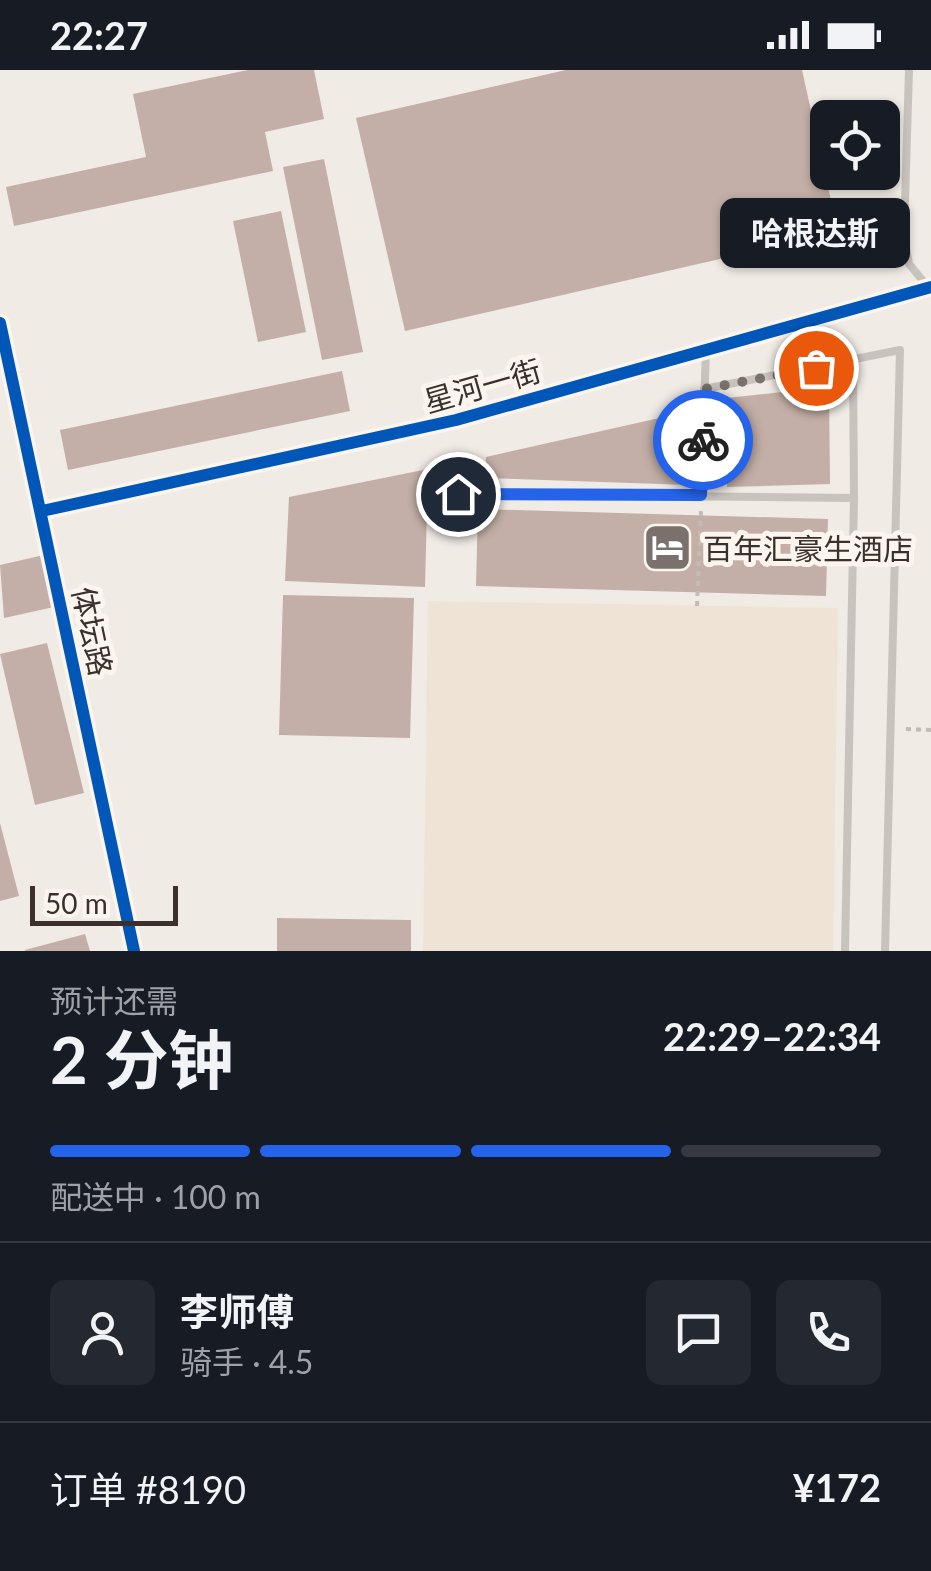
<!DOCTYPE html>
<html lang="zh">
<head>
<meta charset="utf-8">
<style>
	:root { --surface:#171b24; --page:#242831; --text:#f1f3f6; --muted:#9ea1a6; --line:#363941; --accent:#2563eb }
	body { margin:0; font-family:Lato,"Noto Sans SC",sans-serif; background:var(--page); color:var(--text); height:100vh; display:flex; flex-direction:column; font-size:38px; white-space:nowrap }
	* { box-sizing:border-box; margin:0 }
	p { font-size:32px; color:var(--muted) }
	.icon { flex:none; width:55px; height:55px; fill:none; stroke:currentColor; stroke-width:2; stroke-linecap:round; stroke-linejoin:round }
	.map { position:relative; height:881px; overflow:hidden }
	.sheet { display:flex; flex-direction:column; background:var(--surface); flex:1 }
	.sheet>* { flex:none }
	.controls { position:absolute; left:810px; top:30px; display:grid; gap:20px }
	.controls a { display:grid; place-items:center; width:90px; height:90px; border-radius:15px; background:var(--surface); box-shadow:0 2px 8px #0004; font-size:50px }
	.scale { position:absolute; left:30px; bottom:25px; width:148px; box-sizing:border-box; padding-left:10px; border:5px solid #3b302b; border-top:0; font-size:28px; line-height:35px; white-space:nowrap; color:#3b302b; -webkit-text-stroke:8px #fbf5ee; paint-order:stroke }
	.pin { position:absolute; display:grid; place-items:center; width:85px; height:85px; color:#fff; margin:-42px; border:5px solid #fff; border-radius:50%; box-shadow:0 2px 10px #0007 }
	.courier { position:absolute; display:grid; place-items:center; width:100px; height:100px; margin:-50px; border:8px solid #2563eb; border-radius:50%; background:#fff; color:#222; box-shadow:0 2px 12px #0007 }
	.bubble { position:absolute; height:70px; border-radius:15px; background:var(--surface); box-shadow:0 2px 8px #0004; font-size:32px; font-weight:700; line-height:70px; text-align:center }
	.summary em { font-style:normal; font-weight:700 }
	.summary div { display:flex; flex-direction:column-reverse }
	.summary { display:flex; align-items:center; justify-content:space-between; height:170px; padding:0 50px }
	h1 { font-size:65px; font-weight:700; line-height:75px }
	.bar { display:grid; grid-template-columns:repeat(4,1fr); gap:15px 10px; align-content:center; height:120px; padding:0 50px }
	.bar i { height:12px; border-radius:8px; background:var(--line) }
	.bar .active { background:var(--accent) }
	.bar p { grid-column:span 4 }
	.line { display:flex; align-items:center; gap:25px; padding:0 50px; border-top:2px solid var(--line) }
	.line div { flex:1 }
	.round { display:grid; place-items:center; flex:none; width:105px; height:105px; border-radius:15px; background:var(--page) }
	.status { display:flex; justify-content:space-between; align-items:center; height:70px; padding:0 50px; background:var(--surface); direction:ltr }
	.status svg { height:28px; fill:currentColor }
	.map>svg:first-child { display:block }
</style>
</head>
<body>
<div class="status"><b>22:27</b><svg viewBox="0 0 49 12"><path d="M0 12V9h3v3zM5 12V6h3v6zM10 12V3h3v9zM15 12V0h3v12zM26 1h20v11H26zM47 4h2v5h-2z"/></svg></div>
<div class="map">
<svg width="931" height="881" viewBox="0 0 931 881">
	<rect width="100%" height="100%" fill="#f0ebe5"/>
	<polygon fill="#eee3d5" points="428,531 838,538 833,881 423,881"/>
	<g fill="#c3afa7">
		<polygon points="248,0 314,0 324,49 265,62 273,101 14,156 6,117 146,87 133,24"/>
		<polygon points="566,0 802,0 838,162 405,261 356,48"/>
		<polygon points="324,89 363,282 322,290 283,97"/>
		<polygon points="281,141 306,262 258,272 233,151"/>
		<polygon points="342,301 350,341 68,400 60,360"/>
		<polygon points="829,317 830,414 727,417 727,328"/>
		<polygon points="695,340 689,415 485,408 486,387"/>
		<polygon points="428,399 425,517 285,511 289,427"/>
		<polygon points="478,439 828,449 826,526 476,516"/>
		<polygon points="44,485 54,537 4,548 0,495"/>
		<polygon points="283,525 414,528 410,668 279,665"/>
		<polygon points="47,573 84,723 35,735 0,584"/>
		<polygon points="0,753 19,826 0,831"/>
		<polygon points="277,848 411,850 411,881 277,881"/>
		<polygon points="85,864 90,881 25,881 25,880"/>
	</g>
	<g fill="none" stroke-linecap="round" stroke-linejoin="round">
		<g stroke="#c2bbb6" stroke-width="4" stroke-dasharray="5 5" stroke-linecap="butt">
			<polyline points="697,536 701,441"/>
			<polyline points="906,659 931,660"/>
		</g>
		<g stroke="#c9c3be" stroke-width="8">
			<polyline points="909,0 904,166 909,194 928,217"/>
			<polyline points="704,319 900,280 885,881"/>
			<polyline points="458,424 854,428 853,290"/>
			<polyline points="701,425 706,279"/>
			<polyline points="845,881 854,428"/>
		</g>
		<g stroke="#c9c3be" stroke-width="15">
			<polyline points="0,253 134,881"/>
			<polyline points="42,441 456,350 931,217"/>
		</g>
		<defs>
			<g id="cycleway">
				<polyline points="0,253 134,881"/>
				<polyline points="42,441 456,350 931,217"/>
			</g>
		</defs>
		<use href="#cycleway" stroke="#fbf5ee" stroke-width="19"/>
		<use href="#cycleway" stroke="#0057b8" stroke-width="12"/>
	</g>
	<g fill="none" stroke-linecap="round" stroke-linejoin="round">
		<polyline stroke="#7a716c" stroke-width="10" stroke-dasharray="0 18" points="703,370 704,319 816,298"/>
		<polyline stroke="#2563eb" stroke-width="12" points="458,424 701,425 703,370"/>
	</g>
	<defs>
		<symbol id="hotel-square" viewBox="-11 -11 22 22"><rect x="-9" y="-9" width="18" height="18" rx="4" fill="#7a716c" stroke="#fbf5ee"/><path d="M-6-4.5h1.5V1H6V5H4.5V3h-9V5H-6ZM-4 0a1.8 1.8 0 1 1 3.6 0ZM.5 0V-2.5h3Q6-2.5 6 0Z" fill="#fff"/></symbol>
	</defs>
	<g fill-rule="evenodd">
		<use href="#hotel-square" x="640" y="450" width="55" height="55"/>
	</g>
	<g text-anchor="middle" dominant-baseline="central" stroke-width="10" stroke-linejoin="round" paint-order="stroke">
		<g font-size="30" fill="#3b302b" stroke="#fbf5ee">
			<text transform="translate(482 315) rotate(-16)">星河一街</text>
			<text transform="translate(93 561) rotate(78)">体坛路</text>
		</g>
		<g font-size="30" fill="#3b302b" stroke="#fbf5ee" text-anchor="start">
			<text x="703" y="478">百年汇豪生酒店</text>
		</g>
	</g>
</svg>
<div class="controls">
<a><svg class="icon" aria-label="locate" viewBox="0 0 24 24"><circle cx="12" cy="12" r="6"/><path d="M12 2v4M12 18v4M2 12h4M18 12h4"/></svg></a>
</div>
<div class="scale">50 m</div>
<div class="pin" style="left:816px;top:298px;background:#ea580c"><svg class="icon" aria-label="bag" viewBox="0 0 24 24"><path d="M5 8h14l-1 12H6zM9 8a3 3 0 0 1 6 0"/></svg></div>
<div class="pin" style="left:458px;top:424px;background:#1f2937"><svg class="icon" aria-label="home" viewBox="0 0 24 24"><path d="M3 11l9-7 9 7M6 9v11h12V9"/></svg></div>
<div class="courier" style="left:703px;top:370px"><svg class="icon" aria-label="bike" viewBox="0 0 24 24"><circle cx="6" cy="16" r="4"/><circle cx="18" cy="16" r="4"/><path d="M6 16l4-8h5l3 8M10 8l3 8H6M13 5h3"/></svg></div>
<div class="bubble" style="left:720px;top:128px;width:190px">哈根达斯</div>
</div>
<section class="sheet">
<div class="summary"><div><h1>2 分钟</h1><p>预计还需</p></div><em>22:29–22:34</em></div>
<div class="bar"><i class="active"></i><i class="active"></i><i class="active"></i><i></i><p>配送中 · 100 m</p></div>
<div class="line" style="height:180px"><a class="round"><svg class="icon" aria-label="person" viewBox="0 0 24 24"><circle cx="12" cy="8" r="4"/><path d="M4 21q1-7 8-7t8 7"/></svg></a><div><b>李师傅</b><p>骑手 · 4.5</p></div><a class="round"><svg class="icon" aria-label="chat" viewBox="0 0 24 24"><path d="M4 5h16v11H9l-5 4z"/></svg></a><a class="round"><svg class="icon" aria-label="phone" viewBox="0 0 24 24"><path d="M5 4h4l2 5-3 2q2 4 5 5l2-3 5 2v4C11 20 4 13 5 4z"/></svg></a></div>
<div class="line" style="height:130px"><div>订单 #8190</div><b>¥172</b></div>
</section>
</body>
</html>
